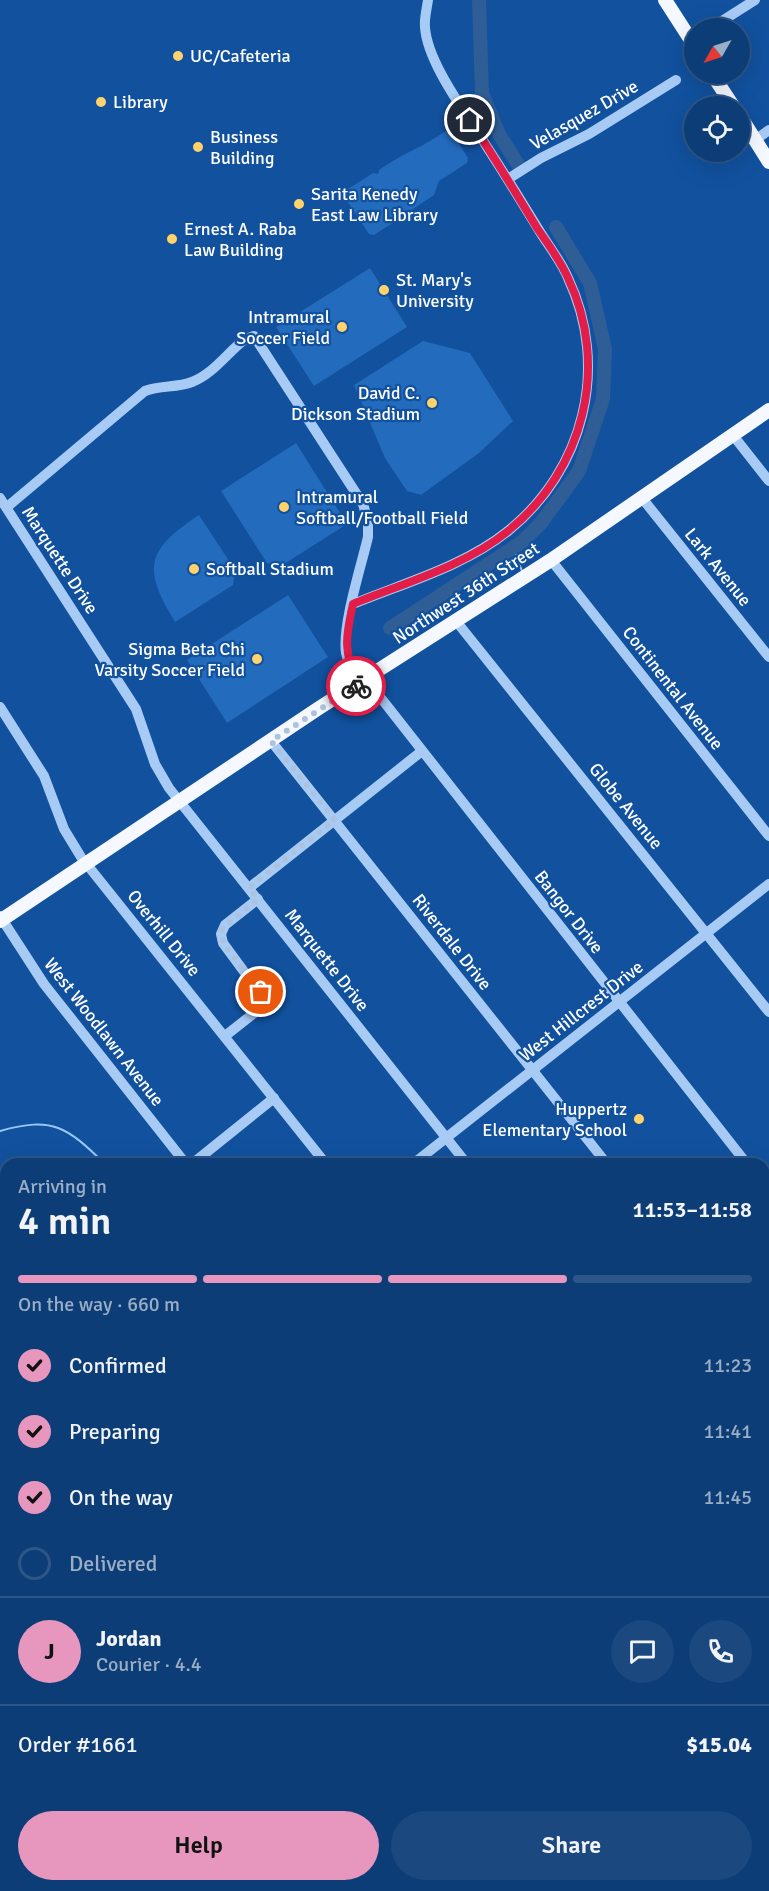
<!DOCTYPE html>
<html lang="en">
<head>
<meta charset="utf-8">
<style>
	:root { --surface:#0d3d76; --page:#1b487e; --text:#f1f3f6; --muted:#9aaec5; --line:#2d5688; --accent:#e797bd }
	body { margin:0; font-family:Signika,sans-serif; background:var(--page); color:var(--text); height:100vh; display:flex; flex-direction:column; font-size:22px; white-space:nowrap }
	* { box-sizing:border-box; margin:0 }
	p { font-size:20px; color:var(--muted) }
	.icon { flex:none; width:33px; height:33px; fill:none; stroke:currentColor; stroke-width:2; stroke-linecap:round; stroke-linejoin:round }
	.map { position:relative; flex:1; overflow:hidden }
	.details { position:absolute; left:0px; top:1158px; width:770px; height:734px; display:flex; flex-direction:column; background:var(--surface); border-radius:18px 18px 0 0; box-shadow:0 6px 24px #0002,0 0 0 2px var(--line) }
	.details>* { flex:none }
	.needle { width:39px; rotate:231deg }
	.tools { position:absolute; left:684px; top:18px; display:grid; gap:12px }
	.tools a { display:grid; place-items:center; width:66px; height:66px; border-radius:50%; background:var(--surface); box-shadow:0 6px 24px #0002,0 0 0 2px var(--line); font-size:30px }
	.pin { position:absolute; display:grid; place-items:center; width:51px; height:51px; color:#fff; margin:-26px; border:3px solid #fff; border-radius:50%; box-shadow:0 2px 6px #0007 }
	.courier { position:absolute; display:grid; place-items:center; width:60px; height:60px; margin:-30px; border:4px solid #e11d48; border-radius:50%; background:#fff; color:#222; box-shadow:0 2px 8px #0007 }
	.head em { font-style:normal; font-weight:600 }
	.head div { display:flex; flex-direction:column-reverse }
	.head { display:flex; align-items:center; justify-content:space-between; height:102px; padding:0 18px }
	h1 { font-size:39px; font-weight:600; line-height:45px }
	.bar { display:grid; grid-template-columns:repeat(4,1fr); gap:9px 6px; align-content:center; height:72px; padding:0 18px }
	.bar i { height:8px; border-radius:4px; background:var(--line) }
	.bar .current { background:var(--accent) }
	.bar p { grid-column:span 4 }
	.line { display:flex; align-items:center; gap:15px; padding:0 18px; border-top:2px solid var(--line) }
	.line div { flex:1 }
	.round { display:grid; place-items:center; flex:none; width:63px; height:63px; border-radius:32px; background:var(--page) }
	ol { padding:0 18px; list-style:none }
	li { display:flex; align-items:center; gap:18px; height:66px }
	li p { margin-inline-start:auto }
	li .icon { padding:6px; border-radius:50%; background:var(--accent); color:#111; stroke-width:4 }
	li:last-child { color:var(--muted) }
	li i { width:33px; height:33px; border:3px solid var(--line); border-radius:50% }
	.button { display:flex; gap:12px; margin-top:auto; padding:12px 18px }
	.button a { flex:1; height:69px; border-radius:36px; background:var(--accent); color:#111; font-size:24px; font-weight:600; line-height:69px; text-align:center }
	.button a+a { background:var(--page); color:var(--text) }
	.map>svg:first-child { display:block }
</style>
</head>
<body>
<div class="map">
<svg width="769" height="1891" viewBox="0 0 769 1891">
	<rect width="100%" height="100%" fill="#11519e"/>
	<g fill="#236bbc">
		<path d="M 446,131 L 452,133 L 468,158 L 467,163 L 439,181 L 434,195 L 407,213 L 403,212 L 402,217 L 374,235 L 369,234 L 344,196 L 345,191 L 373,173 L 378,174 L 379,170 C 401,154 423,147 446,131 Z"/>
		<polygon points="370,268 407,327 314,386 276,327"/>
		<polygon points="423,341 470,353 513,421 479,453 421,495 407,491 385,458 354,385"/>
		<polygon points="296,443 347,524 281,566 267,563 221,491"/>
		<path d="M 199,515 L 235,570 L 233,585 L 175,622 C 142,568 146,550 199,515 Z"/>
		<polygon points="288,595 328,657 227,723 187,660"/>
	</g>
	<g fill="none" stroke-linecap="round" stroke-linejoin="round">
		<g stroke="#99c7f8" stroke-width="2">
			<polyline points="513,548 522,571"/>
			<path d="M 0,1131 C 53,1116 67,1127 105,1164"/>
			<polyline points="5,1638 6,1637"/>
		</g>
		<g stroke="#2f5e96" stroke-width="14">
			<polyline points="479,0 482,93 499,134 519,166"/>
			<polyline points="390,628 522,542 541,523 579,471 603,399 605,349 590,283 556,227"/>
		</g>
		<g stroke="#a7cbf5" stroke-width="10">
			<polyline points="711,28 755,0"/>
			<polyline points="755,140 769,130"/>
			<polyline points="508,179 541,158 589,134 676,80"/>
			<polyline points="732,434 769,481"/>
			<polyline points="0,498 136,709 155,764 169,788 467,1164"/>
			<polyline points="642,498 769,657"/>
			<path d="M 7,507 L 145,391 C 160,385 177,388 192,382 C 213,374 227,353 244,340 L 254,336 L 363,504 L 368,521 L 368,537 C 361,567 342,625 346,653 C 348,665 354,674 360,683"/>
			<polyline points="551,560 769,836"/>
			<path d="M 353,604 C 404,583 465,566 508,531 C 584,470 610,367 568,278 C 562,263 551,249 542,235 C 524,206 506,176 487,147 C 468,116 427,63 425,27 C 424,19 427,8 428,0"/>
			<polyline points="456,621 769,1012"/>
			<polyline points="366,679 747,1164"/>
			<polyline points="0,707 44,776 64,829 81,857 326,1164"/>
			<polyline points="271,741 607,1164"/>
			<polyline points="249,888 422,751"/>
			<polyline points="0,916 44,984 186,1164"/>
			<polyline points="225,1036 258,1010 262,996 223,943 221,934 225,925 258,899"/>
			<polyline points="192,1164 274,1098"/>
			<polyline points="413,1164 769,884"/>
			<polyline points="764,1185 769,1192"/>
			<polyline points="0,1255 6,1253"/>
			<polyline points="0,1293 6,1310"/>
			<polyline points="764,1359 769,1366"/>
			<polyline points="764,1413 769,1408"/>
			<polyline points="764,1431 769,1437"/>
			<polyline points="0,1482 6,1479"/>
			<polyline points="764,1607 769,1614"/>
			<polyline points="0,1647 6,1664"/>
			<polyline points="764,1648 769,1643"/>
			<polyline points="764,1786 769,1793"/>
			<polyline points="0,1868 6,1866"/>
			<polyline points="0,1882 5,1891"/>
			<polyline points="212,1886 214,1891"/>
			<polyline points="420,1886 424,1891"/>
			<polyline points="562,1886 566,1891"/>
			<polyline points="702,1886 706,1891"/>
			<polyline points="457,1891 464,1886"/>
		</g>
		<g stroke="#f5f9ff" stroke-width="14">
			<polyline points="665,0 694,45"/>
			<polyline points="712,74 733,106"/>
			<polyline points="740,116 769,162"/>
			<polyline points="0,921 319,708 551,560 769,410"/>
		</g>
	</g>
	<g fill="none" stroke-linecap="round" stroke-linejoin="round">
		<polyline stroke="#acc2dd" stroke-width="6" stroke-dasharray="0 10.8" points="261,992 223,943 222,929 258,899 249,888 335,820 271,741 356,686"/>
		<path stroke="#e11d48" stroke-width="8" d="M 356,686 L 360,683 C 342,656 346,635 353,604 C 404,583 465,566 508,531 C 584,470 610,366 568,278 C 560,260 548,244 537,228 C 515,191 493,156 470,120"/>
	</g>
	<g fill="#ffd26b" stroke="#11519e" stroke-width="2">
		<circle cx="178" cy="56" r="6"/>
		<circle cx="101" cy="102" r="6"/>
		<circle cx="198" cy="147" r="6"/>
		<circle cx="299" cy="204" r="6"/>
		<circle cx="172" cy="239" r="6"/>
		<circle cx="384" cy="290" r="6"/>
		<circle cx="342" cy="327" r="6"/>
		<circle cx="432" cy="403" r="6"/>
		<circle cx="284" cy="507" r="6"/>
		<circle cx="194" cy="569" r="6"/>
		<circle cx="257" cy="659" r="6"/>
		<circle cx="639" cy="1119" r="6"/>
	</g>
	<g text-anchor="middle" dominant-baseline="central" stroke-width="4.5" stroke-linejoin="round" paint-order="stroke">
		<g font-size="18" fill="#fff" stroke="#11519e" text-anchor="start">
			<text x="190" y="56">UC/Cafeteria</text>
			<text x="113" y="102">Library</text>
			<text x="210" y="137">Business<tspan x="210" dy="21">Building</tspan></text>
			<text x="311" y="194">Sarita Kenedy<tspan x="311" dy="21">East Law Library</tspan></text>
			<text x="184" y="229">Ernest A. Raba<tspan x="184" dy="21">Law Building</tspan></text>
			<text x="396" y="280">St. Mary's<tspan x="396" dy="21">University</tspan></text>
			<text x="330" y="317" text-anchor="end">Intramural<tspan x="330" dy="21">Soccer Field</tspan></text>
			<text x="420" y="393" text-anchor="end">David C.<tspan x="420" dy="21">Dickson Stadium</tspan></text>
			<text x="296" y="497">Intramural<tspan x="296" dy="21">Softball/Football Field</tspan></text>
			<text x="206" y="569">Softball Stadium</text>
			<text x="245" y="649" text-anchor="end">Sigma Beta Chi<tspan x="245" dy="21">Varsity Soccer Field</tspan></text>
			<text x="627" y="1109" text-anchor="end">Huppertz<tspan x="627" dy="21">Elementary School</tspan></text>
		</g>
		<g font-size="18" fill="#fff" stroke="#11519e">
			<text transform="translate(584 115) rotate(-30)">Velasquez Drive</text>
			<text transform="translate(60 560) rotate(57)">Marquette Drive</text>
			<text transform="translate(718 567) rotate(51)">Lark Avenue</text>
			<text transform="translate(466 593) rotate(-33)">Northwest 36th Street</text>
			<text transform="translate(673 688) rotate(52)">Continental Avenue</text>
			<text transform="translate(626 806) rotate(51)">Globe Avenue</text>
			<text transform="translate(569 912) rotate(52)">Bangor Drive</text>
			<text transform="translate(164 933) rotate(51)">Overhill Drive</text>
			<text transform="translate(452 942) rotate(52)">Riverdale Drive</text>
			<text transform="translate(327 960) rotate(52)">Marquette Drive</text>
			<text transform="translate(581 1011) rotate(-38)">West Hillcrest Drive</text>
			<text transform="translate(104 1032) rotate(52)">West Woodlawn Avenue</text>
		</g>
	</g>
</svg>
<div class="tools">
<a><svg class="needle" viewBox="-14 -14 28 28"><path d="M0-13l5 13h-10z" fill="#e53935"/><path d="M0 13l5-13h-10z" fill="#9aaec5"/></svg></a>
<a><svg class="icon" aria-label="locate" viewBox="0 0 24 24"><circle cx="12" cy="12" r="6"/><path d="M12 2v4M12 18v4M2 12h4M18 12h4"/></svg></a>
</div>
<div class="pin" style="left:261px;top:992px;background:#ea580c"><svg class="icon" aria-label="bag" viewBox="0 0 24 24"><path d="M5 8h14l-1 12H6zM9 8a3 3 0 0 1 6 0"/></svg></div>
<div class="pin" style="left:470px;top:120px;background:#1f2937"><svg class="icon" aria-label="home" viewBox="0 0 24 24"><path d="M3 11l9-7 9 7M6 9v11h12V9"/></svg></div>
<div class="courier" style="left:356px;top:686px"><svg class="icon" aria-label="bike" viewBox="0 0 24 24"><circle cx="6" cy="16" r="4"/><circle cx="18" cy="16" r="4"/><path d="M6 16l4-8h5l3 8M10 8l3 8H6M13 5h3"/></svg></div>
<section class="details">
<div class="head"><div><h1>4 min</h1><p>Arriving in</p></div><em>11:53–11:58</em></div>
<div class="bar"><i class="current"></i><i class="current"></i><i class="current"></i><i></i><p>On the way · 660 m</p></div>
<ol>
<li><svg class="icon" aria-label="check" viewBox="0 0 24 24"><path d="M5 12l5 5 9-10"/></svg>Confirmed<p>11:23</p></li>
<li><svg class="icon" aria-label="check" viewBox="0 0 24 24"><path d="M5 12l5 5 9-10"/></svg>Preparing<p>11:41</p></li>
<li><svg class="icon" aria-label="check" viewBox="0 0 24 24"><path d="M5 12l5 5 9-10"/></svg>On the way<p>11:45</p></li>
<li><i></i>Delivered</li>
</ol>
<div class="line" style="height:108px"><b class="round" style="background:var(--accent);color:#111">J</b><div><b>Jordan</b><p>Courier · 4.4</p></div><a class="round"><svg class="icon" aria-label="chat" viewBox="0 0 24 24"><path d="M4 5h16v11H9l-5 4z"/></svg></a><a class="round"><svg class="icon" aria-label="phone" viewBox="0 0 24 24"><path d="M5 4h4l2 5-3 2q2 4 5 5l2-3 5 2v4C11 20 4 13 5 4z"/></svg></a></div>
<div class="line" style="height:78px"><div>Order #1661</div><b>$15.04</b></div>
<div class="button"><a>Help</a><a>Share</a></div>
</section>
</div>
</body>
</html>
